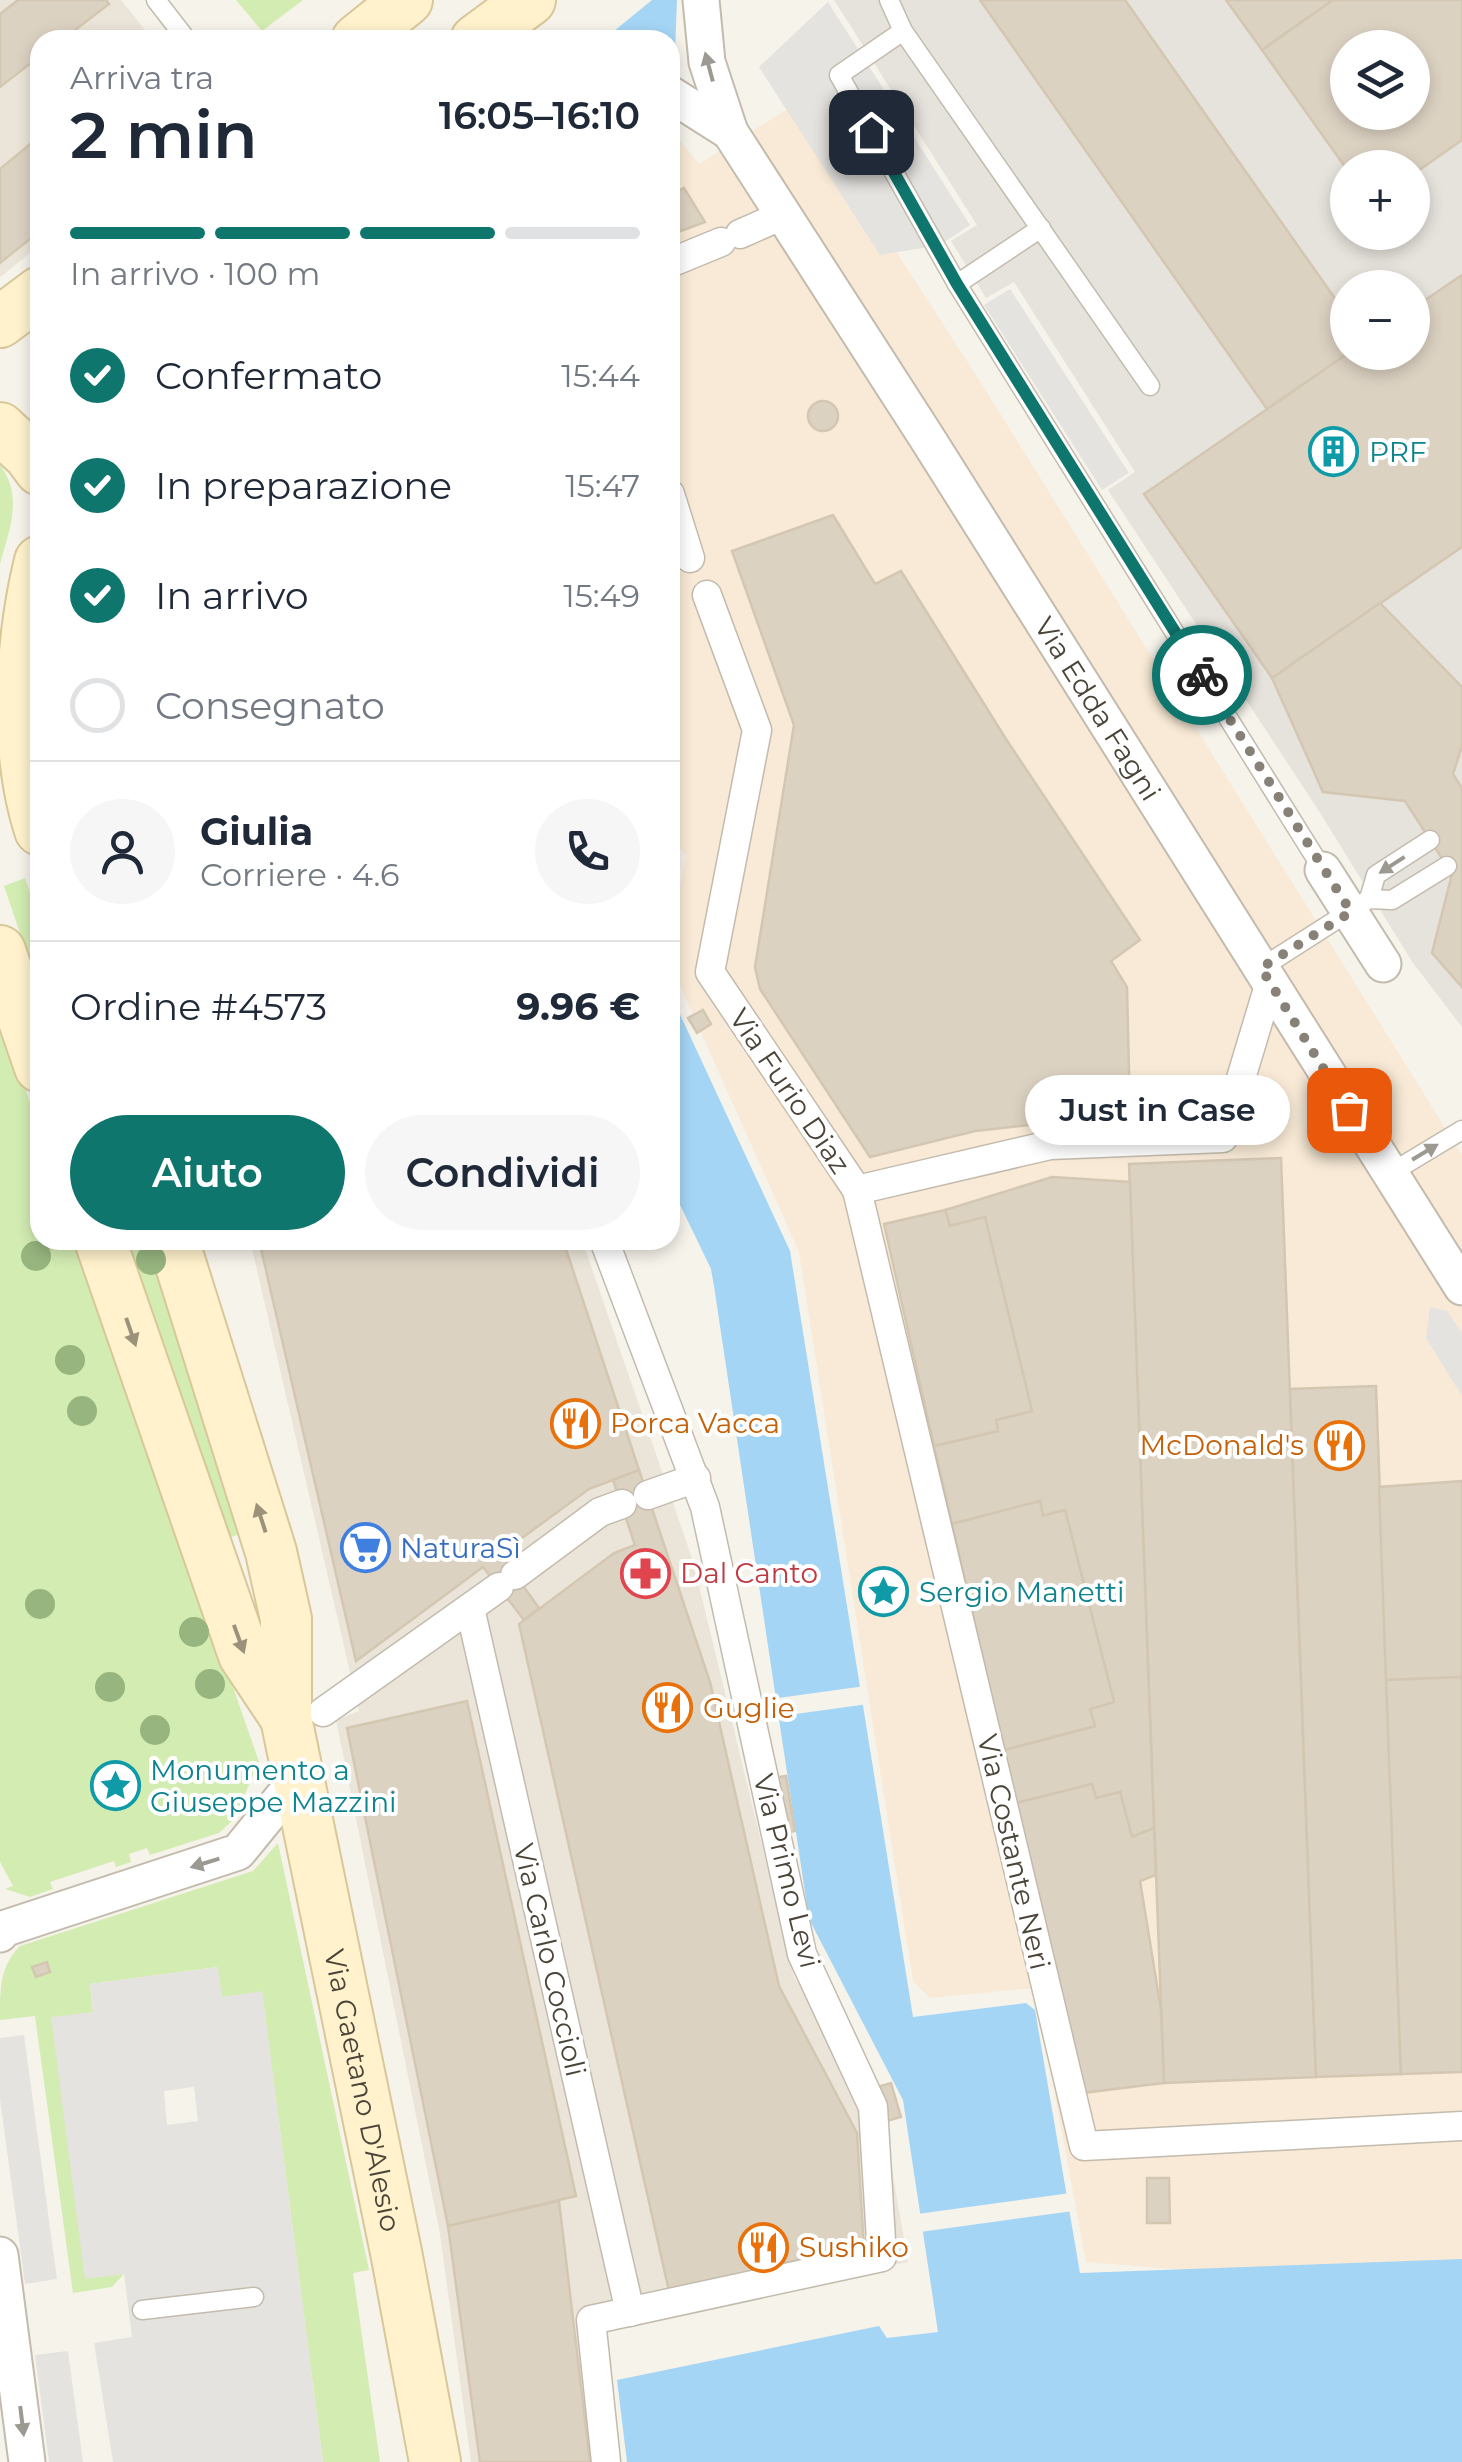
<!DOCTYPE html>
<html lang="it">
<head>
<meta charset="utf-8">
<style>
	:root { --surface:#fff; --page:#f6f6f7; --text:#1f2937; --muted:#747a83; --line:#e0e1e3; --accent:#0f766e }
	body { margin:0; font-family:Montserrat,sans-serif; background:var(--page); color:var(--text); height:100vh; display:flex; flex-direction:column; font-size:38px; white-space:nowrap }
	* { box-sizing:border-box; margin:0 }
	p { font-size:32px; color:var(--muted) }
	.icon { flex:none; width:55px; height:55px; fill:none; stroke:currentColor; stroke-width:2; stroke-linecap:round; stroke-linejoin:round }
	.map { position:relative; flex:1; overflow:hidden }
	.side { position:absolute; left:30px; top:30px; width:650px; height:1220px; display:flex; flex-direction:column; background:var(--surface); border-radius:30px; box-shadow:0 5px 15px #0003 }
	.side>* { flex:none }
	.buttons { position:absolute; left:1330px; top:30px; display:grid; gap:20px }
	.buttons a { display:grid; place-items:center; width:100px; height:100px; border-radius:50%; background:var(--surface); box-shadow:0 5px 15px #0003; font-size:50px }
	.pin { position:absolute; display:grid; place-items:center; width:85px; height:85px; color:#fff; margin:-42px; border-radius:20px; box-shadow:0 5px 15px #0006 }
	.courier { position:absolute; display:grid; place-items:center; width:100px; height:100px; margin:-50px; border:8px solid #0f766e; border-radius:50%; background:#fff; color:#222; box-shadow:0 2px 12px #0007 }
	.bubble { position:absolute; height:70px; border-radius:35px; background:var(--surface); box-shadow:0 5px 15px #0003; font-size:32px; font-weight:600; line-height:70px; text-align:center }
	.overview em { font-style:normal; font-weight:600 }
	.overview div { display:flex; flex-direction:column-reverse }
	.overview { display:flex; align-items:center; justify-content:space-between; height:170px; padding:0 40px }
	h1 { font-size:65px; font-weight:600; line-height:75px }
	.bar { display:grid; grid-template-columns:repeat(4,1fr); gap:15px 10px; align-content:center; height:120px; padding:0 40px }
	.bar i { height:12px; border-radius:8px; background:var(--line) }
	.bar .active { background:var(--accent) }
	.bar p { grid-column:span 4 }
	.line { display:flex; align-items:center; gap:25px; padding:0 40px; border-top:2px solid var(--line) }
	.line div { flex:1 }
	.round { display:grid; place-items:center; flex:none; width:105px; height:105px; border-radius:52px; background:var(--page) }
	ol { padding:0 40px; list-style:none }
	li { display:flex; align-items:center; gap:30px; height:110px }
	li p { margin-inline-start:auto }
	li .icon { padding:10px; border-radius:50%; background:var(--accent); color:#fff; stroke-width:4 }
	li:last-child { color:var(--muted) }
	li i { width:55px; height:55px; border:5px solid var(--line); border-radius:50% }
	.cta { display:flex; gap:20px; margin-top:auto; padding:20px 40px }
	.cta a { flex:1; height:115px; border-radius:60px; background:var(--accent); color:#fff; font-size:40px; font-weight:600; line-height:115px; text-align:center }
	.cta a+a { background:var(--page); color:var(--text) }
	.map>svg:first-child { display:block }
</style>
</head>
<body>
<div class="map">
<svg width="1462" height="2462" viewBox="0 0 1462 2462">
	<rect width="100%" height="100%" fill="#f6f3eb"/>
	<g fill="#ebe5d9">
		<polygon points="0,0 121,0 153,40 40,40 40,245 0,277"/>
		<polygon points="250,1240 582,1240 693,1561 794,1977 881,2107 908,2262 587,2333 598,2462 471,2462 440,2234 336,1720 359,1711"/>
	</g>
	<polygon fill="#f8ead6" points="799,102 978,378 1462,1155 1462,2259 1186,2270 1086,2262 1035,1988 930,1998 913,1981 799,1252 670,963 670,937 686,856 670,836 670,128 699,164"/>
	<path fill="#e6e2dc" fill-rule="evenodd" d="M 834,0 L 1462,0 L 1462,1027 L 1413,963 L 1317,808 L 1108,490 L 1135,472 L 1014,282 L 986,298 L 951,241 L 977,225 ZM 1348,48 L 1412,48 L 1412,112 L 1348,112 ZM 1348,168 L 1412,168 L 1412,232 L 1348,232 ZM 1348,288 L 1412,288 L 1412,352 L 1348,352 Z"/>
	<g fill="#d3ecb2">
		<polygon points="236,0 303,0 262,31"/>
		<path d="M 0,465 C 24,497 9,530 0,564 Z"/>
		<polygon points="25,878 40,922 40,992 4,886"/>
		<polygon points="0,1015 40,1131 40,1240 78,1240 259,1762 234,1819 219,1833 150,1855 147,1848 129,1854 131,1862 116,1867 114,1861 50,1882 53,1889 30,1897 5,1889 13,1886 0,1862"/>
		<polygon points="126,1240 151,1240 248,1531 231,1537"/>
		<path d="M 278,1843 L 369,2270 L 353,2273 L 380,2462 L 323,2462 L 262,1992 L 222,1997 L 217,1967 L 90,1984 L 93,2012 L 86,2278 L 124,2274 L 112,2287 L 73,2293 L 35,2016 L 0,2020 C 0,1988 0,1966 20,1946 L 253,1871 Z"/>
	</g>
	<g fill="#e5e3df" fill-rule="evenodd">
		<polygon points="828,2 970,225 940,245 880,255 759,67"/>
		<polygon points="1010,289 1129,473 1102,490 984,305"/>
		<polygon points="1430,1307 1447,1311 1462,1333 1462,1396 1426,1338"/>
		<path d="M 218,1967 L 222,1997 L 262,1991 L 323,2462 L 113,2462 L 94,2343 L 132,2337 L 124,2274 L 85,2279 L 51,2017 L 93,2012 L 90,1984 ZM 194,2087 L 198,2121 L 167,2125 L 164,2091 Z"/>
		<polygon points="24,2035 57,2279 25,2284 0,2099 0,2038"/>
		<polygon points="68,2351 83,2462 49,2462 35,2355"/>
	</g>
	<g fill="#a5d5f5">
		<polygon points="652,0 677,0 675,51 670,50 670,40 603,40"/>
		<polygon points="670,993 790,1251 913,2017 1026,2003 1035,2010 1080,2273 1462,2259 1462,2462 627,2462 617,2380 879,2326 887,2338 938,2332 903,2100 809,1919 714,1286 711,1269 670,1184"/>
	</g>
	<g fill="#f6f3eb">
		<polygon points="865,1686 868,1704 774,1717 771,1699"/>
		<polygon points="1070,2193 1073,2211 920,2232 917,2214"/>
	</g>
	<g fill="#dcd2c2" stroke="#d4c7b2" stroke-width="2.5" fill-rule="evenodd">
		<polygon points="18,0 106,0 109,4 62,40 40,40 40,56 0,87 0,14"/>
		<polygon points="980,0 1125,0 1348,317 1350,352 1267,409"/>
		<polygon points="1226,0 1333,0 1262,50"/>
		<path d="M 1333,0 L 1462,0 L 1462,140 L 1412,175 L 1412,168 L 1348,168 L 1348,171 L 1262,50 ZM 1348,48 L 1412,48 L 1412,112 L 1348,112 Z"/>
		<polygon points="40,136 40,231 0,263 0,169"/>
		<polygon points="684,188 705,222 681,231 670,214 670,195"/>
		<polygon points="1462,275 1462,547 1272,678 1144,494 1350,352 1412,352 1412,309"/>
		<circle cx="823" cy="416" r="15"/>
		<polygon points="833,515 875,584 901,571 1006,739 1140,940 1111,961 1127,987 1130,1114 975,1131 870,1157 760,989 755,967 794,725 732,551"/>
		<polygon points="1380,603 1462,687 1462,746 1453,774 1462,788 1462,987 1432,953 1452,874 1405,801 1323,792 1272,678"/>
		<polygon points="703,1010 711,1024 697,1033 688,1018"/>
		<polygon points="1281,1158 1316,2077 1164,2083 1129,1164"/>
		<polygon points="1052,1177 1130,1182 1154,1828 1132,1837 1120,1792 1096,1798 1092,1784 1016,1803 1004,1750 1095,1726 1090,1709 1114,1702 1065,1510 1043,1516 1040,1501 952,1524 934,1446 998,1431 996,1420 1032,1411 985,1217 950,1226 945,1210"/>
		<polygon points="945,1210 950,1226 985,1217 1032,1411 996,1420 998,1431 934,1446 884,1224"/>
		<polygon points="259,1240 563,1240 639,1470 589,1489 500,1554 539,1608 524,1620 483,1567 356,1661"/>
		<polygon points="1376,1386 1401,2074 1316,2077 1290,1389"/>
		<polygon points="639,1470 710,1682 779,1986 857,2133 864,2249 671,2300 519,1624 614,1553 635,1545 613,1480"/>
		<polygon points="1462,1481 1462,1677 1386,1680 1379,1487"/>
		<polygon points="1040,1501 1043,1516 1065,1510 1114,1702 1090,1709 1095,1726 1004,1750 952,1524"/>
		<polygon points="1462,1677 1462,2072 1401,2074 1386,1680"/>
		<polygon points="467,1701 576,2196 448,2226 347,1728"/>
		<polygon points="786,1776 795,1831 781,1833 772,1778"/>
		<polygon points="1092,1784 1096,1798 1120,1792 1132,1837 1154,1828 1156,1875 1140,1881 1161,2010 1164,2083 1082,2093 1016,1803"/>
		<polygon points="47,1962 50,1972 36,1977 32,1967"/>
		<polygon points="891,2083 901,2117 887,2121 877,2087"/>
		<polygon points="1147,2178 1169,2178 1170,2223 1147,2223"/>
		<polygon points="559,2201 590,2462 480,2462 448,2226"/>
	</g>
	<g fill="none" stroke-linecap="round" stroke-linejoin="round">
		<defs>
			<g id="service">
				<polyline points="156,0 187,40"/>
				<polyline points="889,0 903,31 1150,386"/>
				<polyline points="903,31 839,75 957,284 1323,870"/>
				<polyline points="957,284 1041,228"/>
				<polyline points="1369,899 1376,875 1430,840"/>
				<polyline points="1261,968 1369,899 1392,900 1447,866"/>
				<polyline points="1389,1174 1462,1130"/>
				<polyline points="142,2310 254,2297"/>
			</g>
			<g id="pedestrian">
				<polyline points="740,234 783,215"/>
				<polyline points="670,263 721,242"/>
				<polyline points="670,494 690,558"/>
				<polyline points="707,595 757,730 710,972 857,1190 1050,1145 1223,1138 1270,982"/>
				<polyline points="857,1190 1084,2146 1462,2126"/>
				<polyline points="604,1240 705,1507 802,1954 873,2107 882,2257 591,2320 606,2462"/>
				<polyline points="648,1495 696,1478"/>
				<polyline points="515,1575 600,1512 622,1504"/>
				<polyline points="470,1608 630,2312"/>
				<polyline points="323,1712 499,1587"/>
			</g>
			<g id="minor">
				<path id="s1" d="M 701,0 L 707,62 L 730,132 L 927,438 L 1462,1287"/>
				<polyline points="670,94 730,132"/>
				<polyline points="1323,870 1383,964"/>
				<polyline points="0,1934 3,1929 238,1852 300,1776"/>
				<polyline points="0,2255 27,2462"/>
			</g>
			<g id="secondary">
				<polyline points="357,40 407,0"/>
				<polyline points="476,40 530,0"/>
				<polyline points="0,322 40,292"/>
				<polyline points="0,428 29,455 40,470"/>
				<path d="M 40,561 C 20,642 14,750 40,830"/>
				<polyline points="0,951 40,1067"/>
				<polyline points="100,1240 244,1655 286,1718"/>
				<path id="s2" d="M 173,1240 L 271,1552 L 286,1619 L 286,1718 L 397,2257 L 435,2462"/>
			</g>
		</defs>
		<use href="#service" stroke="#c3bbad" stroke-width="21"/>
		<use href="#pedestrian" stroke="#c3bbad" stroke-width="31"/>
		<use href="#minor" stroke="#c3bbad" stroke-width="39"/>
		<use href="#secondary" stroke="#d9c799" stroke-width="54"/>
		<use href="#service" stroke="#fff" stroke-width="18"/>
		<use href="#pedestrian" stroke="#fff" stroke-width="28"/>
		<use href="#minor" stroke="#fff" stroke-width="35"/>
		<use href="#secondary" stroke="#fff2cc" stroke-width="50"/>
	</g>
	<g fill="#97b57f">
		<circle cx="36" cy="1256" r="15"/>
		<circle cx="151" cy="1260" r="15"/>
		<circle cx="70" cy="1360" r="15"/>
		<circle cx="82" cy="1411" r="15"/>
		<circle cx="40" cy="1604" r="15"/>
		<circle cx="194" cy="1632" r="15"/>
		<circle cx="210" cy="1684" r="15"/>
		<circle cx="110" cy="1687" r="15"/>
		<circle cx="155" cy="1730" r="15"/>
	</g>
	<defs><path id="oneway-solid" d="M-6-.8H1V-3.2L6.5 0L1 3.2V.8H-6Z" transform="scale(2.5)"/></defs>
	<g fill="#9c9892">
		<use href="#oneway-solid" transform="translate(709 67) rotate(-105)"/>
		<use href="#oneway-solid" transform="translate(1392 865) rotate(147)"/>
		<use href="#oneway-solid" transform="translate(1425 1152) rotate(-31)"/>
		<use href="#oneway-solid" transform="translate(205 1863) rotate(163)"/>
		<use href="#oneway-solid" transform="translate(22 2421) rotate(83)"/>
	</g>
	<g fill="#9c927b">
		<use href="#oneway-solid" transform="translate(131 1332) rotate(71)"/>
		<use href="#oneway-solid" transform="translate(261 1518) rotate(-108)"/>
		<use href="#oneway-solid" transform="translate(239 1639) rotate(70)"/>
	</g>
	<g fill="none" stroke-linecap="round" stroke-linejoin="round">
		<polyline stroke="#878177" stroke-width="10" stroke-dasharray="0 18" points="1202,675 1351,912 1261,968 1349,1110"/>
		<polyline stroke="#0f766e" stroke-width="12" points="871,132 957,284 1202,675"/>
	</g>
	<defs>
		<symbol id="building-ring" viewBox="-11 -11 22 22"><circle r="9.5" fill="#fff" stroke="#0f9aa8" stroke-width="1.5"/><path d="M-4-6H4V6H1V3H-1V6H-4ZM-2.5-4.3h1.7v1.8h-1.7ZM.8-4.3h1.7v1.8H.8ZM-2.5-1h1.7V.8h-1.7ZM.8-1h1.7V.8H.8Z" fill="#0f9aa8"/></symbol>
		<symbol id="restaurant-ring" viewBox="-11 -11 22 22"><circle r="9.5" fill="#fff" stroke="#e8710a" stroke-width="1.5"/><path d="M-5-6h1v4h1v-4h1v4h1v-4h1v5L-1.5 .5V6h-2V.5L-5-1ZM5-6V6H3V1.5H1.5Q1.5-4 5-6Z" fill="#e8710a"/></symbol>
		<symbol id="supermarket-ring" viewBox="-11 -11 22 22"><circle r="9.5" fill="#fff" stroke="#3f7fe0" stroke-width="1.5"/><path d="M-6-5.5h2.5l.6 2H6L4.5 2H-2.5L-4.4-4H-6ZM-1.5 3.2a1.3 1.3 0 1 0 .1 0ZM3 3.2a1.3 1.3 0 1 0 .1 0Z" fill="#3f7fe0"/></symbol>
		<symbol id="pharmacy-ring" viewBox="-11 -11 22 22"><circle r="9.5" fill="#fff" stroke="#e0444e" stroke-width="1.5"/><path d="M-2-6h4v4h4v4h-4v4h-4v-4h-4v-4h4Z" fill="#e0444e"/></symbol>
		<symbol id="sight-ring" viewBox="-11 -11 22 22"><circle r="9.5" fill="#fff" stroke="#0f9aa8" stroke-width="1.5"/><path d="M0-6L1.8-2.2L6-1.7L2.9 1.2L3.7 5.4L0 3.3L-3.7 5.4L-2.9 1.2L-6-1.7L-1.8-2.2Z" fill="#0f9aa8"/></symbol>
	</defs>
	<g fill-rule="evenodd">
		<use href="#building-ring" x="1306" y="424" width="55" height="55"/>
		<use href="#restaurant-ring" x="548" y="1396" width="55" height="55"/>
		<use href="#restaurant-ring" x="1312" y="1418" width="55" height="55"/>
		<use href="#supermarket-ring" x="338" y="1520" width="55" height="55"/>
		<use href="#pharmacy-ring" x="618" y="1546" width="55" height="55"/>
		<use href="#sight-ring" x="856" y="1564" width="55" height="55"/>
		<use href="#restaurant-ring" x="640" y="1680" width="55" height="55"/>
		<use href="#sight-ring" x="88" y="1758" width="55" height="55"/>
		<use href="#restaurant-ring" x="736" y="2220" width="55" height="55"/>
	</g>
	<g text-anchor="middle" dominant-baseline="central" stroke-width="8" stroke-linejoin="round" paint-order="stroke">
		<g font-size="28" fill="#0d838f" stroke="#fff" text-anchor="start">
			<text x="1369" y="452">PRF</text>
			<text x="919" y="1592">Sergio Manetti</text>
			<text x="150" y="1770">Monumento a<tspan x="150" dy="32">Giuseppe Mazzini</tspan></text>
		</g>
		<g font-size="28" fill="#4b4438" stroke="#fff">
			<text stroke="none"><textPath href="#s1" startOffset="820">Via Edda Fagni</textPath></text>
			<text transform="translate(790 1091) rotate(56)">Via Furio Diaz</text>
			<text transform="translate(1014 1852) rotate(77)">Via Costante Neri</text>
			<text transform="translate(787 1871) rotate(76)">Via Primo Levi</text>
			<text transform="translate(550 1960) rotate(77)">Via Carlo Coccioli</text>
			<text stroke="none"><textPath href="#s2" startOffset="875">Via Gaetano D'Alesio</textPath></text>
		</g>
		<g font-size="28" fill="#c56008" stroke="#fff" text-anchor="start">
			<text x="610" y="1423">Porca Vacca</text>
			<text x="1304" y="1445" text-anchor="end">McDonald's</text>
			<text x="703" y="1708">Guglie</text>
			<text x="799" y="2247">Sushiko</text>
		</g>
		<g font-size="28" fill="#366cbe" stroke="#fff" text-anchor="start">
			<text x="400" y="1548">NaturaSì</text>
		</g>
		<g font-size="28" fill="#be3a42" stroke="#fff" text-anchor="start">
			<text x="680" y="1573">Dal Canto</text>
		</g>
	</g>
</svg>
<div class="buttons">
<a><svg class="icon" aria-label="layers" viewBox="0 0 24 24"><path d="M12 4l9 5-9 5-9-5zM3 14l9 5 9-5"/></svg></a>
<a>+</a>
<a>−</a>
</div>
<div class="pin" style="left:1349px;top:1110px;background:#ea580c"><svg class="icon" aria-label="bag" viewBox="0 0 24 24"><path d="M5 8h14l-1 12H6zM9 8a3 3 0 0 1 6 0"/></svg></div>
<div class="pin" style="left:871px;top:132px;background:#1f2937"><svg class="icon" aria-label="home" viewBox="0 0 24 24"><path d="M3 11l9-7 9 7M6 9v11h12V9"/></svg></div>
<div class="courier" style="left:1202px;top:675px"><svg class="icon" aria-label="bike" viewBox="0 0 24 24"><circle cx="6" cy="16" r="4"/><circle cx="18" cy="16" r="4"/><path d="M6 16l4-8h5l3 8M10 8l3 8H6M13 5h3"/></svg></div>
<div class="bubble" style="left:1025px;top:1075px;width:265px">Just in Case</div>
<section class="side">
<div class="overview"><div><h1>2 min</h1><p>Arriva tra</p></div><em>16:05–16:10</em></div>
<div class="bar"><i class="active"></i><i class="active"></i><i class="active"></i><i></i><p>In arrivo · 100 m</p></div>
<ol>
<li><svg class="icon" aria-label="check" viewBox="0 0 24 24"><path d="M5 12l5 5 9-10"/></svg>Confermato<p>15:44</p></li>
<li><svg class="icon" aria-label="check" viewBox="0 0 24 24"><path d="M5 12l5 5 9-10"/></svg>In preparazione<p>15:47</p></li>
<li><svg class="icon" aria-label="check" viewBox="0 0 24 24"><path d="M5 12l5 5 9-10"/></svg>In arrivo<p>15:49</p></li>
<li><i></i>Consegnato</li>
</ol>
<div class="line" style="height:180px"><a class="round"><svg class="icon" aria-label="person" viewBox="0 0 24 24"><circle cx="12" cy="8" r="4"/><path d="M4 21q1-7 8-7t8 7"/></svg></a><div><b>Giulia</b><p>Corriere · 4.6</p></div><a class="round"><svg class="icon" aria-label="phone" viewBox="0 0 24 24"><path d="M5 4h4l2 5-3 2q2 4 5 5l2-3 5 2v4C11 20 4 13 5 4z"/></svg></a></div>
<div class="line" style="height:130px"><div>Ordine #4573</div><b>9.96 €</b></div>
<div class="cta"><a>Aiuto</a><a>Condividi</a></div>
</section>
</div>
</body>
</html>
